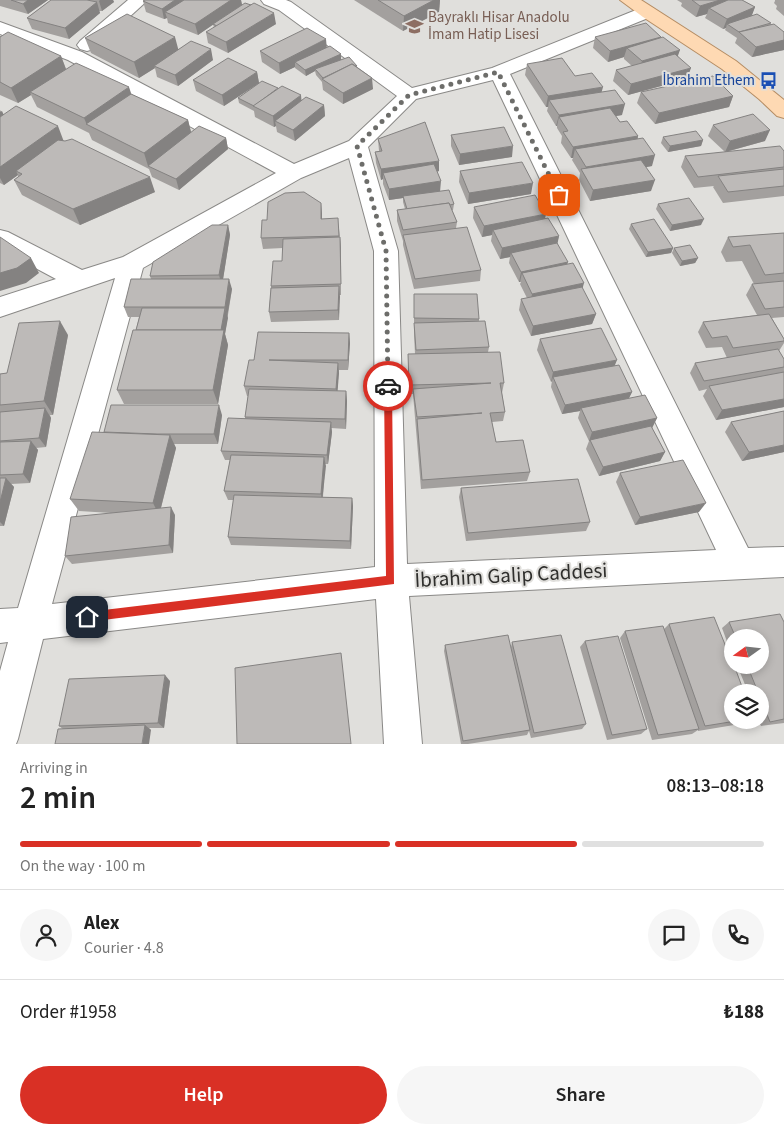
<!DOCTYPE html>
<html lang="en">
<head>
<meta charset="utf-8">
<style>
	:root { --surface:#fff; --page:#f6f6f6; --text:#222; --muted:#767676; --line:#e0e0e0; --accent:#d93025 }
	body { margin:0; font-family:"Source Sans 3",sans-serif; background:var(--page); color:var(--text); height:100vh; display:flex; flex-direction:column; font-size:19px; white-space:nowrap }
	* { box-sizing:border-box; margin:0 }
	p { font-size:16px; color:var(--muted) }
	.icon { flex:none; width:28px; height:28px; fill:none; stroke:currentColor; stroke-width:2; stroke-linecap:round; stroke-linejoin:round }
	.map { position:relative; height:744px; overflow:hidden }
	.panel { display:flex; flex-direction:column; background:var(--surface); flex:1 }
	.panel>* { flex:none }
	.needle { width:32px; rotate:255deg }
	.controls { position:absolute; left:724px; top:629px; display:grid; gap:10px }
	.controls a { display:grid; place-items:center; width:45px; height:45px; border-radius:50%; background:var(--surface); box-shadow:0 2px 8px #0003; font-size:25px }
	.pin { position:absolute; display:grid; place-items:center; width:42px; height:42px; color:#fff; margin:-21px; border-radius:10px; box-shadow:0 2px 8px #0006 }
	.courier { position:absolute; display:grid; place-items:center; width:50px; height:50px; margin:-25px; border:4px solid #d93025; border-radius:50%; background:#fff; color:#222; box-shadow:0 1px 6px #0007 }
	.summary em { font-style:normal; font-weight:600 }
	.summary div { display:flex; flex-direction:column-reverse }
	.summary { display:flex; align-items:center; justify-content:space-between; height:85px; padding:0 20px }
	h1 { font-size:32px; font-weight:600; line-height:38px }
	.bar { display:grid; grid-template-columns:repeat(4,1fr); gap:8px 5px; align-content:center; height:60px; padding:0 20px }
	.bar i { height:6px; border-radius:4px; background:var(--line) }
	.bar .on { background:var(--accent) }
	.bar p { grid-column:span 4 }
	.line { display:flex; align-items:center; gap:12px; padding:0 20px; border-top:1px solid var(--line) }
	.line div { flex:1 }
	.round { display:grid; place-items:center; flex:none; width:52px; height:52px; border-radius:26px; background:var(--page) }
	.cta { display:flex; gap:10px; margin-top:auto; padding:10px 20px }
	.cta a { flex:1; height:58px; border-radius:30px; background:var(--accent); color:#fff; font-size:20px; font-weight:600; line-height:58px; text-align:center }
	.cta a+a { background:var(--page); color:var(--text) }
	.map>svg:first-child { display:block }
</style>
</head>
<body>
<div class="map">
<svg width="784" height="744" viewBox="0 0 784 744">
	<rect width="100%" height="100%" fill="#e0dfdc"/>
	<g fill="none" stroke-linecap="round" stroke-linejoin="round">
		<defs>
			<g id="minor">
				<polygon points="128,0 148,0 94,49 87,51 80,49 77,45 80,41"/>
				<path d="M 261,0 L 286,0 L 291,2 L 412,88 L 492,68 L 641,8 L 647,7 L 653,8 L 656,12 L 653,16 L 510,74 L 748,548 L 784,547 L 784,577 L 409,596 L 422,744 L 384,744 L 376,599 L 43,639 L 18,739 L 16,744 L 0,744 L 0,671 L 8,642 L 0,643 L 0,609 L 18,608 L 115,278 L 0,317 L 0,297 L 56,279 L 0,249 L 0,230 L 8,232 L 82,270 L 123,257 L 276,173 L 68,60 L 0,34 L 0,22 L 82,52 L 294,164 L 349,141 L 397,96 L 279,10 L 264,4 ZM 493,80 L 716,550 L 407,564 L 398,251 L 368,147 L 416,99 ZM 349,158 L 374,251 L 375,567 L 52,604 L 143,268 L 301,178 Z"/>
			</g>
			<polygon id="major" points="620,0 641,0 736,61 784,100 784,118 777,116 759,99 722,69 643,17"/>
		</defs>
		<use href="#minor" stroke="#8a8987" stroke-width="2"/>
		<use href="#major" stroke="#b58d64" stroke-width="2"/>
		<use href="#minor" fill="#fff" fill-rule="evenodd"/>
		<use href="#major" fill="#fed9b3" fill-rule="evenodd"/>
	</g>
	<g fill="#a3a09e">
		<polygon points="0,0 48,0 28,14 0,6"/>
		<polygon points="51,0 113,0 114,2 102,11 99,11 100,13 69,39 32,29 27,18"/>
		<polygon points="145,0 241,0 242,5 222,18 276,24 228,53 208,43 206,32 214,28 213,24 198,35 168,23 167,18 164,19 146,12 143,1"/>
		<polygon points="354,0 440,0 439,12 403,31"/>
		<polygon points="677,0 742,0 755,7 751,16 771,24 784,32 784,50 752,57 735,43 737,38 725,30 726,28 723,29 705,18 707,14 696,17 681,6 682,3"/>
		<polygon points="775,0 784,0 784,16 776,9 777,6 774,3 775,1"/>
		<polygon points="0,36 61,56 66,69 131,94 188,120 191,132 226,138 228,149 179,190 152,177 149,169 92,140 89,133 37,107 31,95 18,103 0,95"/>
		<polygon points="595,37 661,37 661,38 678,56 687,79 628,95 613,81 616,70 632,66 624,59 624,57 608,62 593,48"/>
		<polygon points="85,38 178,49 213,60 178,86 157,77 155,68 139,78 91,53"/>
		<polygon points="327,48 341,54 341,60 357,66 357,68 373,89 343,104 323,90 322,82 316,75 315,71 306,76 295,68 295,67 280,74 262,62 260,51"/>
		<polygon points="527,64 575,76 601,92 622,115 616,116 620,122 638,136 638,139 652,166 646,167 651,191 590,201 579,180 580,173 572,160 573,158 571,158 561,143 562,136 557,128 557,126 556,126 547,111 548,107 546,107 525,75"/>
		<polygon points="257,72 259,83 302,100 324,105 325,116 295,141 277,132 276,126 274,127 255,117 254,111 239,103 238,98 256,85 224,106 196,91 193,80"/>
		<polygon points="641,92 733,96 729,107 655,124 637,103"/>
		<polygon points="0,110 3,114 64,141 155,192 80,225 22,195 14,180 18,177 18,175 4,185 0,183"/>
		<polygon points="713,125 765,141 726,152 784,151 784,196 723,203 713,187 714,186 694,188 681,167 685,156 725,152 708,136"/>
		<polygon points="451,135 512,157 459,165 451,146"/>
		<polygon points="663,137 703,140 701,146 668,152 661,143"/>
		<polygon points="378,139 439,171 437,172 440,191 454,204 453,210 452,210 457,222 456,228 481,270 480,281 414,289 403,245 403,241 397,221 397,210 405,209 403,202 403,198 389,200 383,184 383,179 381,180 376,163 375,152 379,151"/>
		<polygon points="460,171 531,194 468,204 459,182"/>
		<polygon points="321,203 322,219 339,229 341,248 341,295 339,295 339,320 271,322 269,312 271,286 282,261 283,248 263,249 261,238 267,220"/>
		<polygon points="658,204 701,225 670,231 656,209"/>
		<polygon points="474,207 545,219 559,236 557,243 567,264 582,289 596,314 592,324 531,336 519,310 521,299 527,298 520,284 521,282 519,282 509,263 510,257 500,259 491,241 492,235 482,237 473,218"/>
		<polygon points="631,224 673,248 671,253 646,257 629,229"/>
		<polygon points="228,225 230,235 223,279 232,289 225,334 228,345 218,404 124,404 117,390 136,330 139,317 128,317 124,307 151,279 150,276"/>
		<polygon points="784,233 784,317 772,318 784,339 784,343 779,351 784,359 784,407 716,420 703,396 707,389 699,391 690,373 695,363 727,358 722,347 706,348 698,332 703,322 757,315 746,295 752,284 754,284 742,261 726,262 721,252 728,237"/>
		<polygon points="674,248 698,258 695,263 680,266 672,253"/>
		<polygon points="414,294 479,319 479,321 489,347 488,352 504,383 502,393 505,412 503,421 492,422 496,442 530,472 527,481 421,489 413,394 409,394 408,364 408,354 415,354 414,334"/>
		<polygon points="349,333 350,343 348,370 339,370 337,391 346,391 347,401 346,429 331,428 332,432 328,464 325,464 323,497 352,498 353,506 351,549 231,545 228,537 234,500 228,500 224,491 230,460 225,460 221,451 245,419 245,417 248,396 247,396 244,386 254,360"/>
		<polygon points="68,335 53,415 50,415 51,418 46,447 36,448 38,450 30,483 11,484 14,487 4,526 0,526 0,374 7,373"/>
		<polygon points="540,339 614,366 632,392 629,398 657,418 652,428 665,452 660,461 599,476 586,449 589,441 578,418 580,411 562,414 551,387 552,381 551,382 537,350"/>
		<polygon points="784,411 784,452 742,461 725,432 731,422"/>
		<polygon points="222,415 218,444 174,444 176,448 161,508 175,515 173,553 72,564 65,556 111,513 79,511 70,499 104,432"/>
		<polygon points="620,473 699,512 635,525 616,482"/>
		<polygon points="461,488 590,522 586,531 466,541 459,497"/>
		<polygon points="729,622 784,622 784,723 761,726 758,720 760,720 760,692 748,692 737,665 760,665 760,638 732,638 732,655 722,628"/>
		<polygon points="669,624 732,720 751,720 746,723 698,731 698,730 692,734 652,740 620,638 625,631 664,629"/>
		<polygon points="585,641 647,729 641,734 607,740 580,647"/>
		<polygon points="512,642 586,724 582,729 531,738 529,731 527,735 468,744 461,744 444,651 445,645 511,647"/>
		<polygon points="170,681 164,728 149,728 151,730 63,729 59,726"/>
	</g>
	<g fill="#848281">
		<polygon points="28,0 48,0 28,14 23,4"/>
		<polygon points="100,0 113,0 114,2 102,11 99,1"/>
		<polygon points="175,0 195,0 165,12 167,18 164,19 162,9"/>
		<polygon points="231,0 241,0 242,5 198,35 195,24"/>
		<polygon points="434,0 440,0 439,12 403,31 404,16"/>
		<polygon points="720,0 734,0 709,8 707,14 696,17 700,6"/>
		<polygon points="97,2 100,13 69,39 65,28"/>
		<polygon points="755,7 751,18 727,24 726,28 723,29 727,19"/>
		<polygon points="274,13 276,24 228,53 226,42"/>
		<polygon points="175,37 179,52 154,66 155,68 139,78 134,62"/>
		<polygon points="661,37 658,48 627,48 624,57 608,62 610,51"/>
		<polygon points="326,39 327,50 295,62 295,67 280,74 279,63"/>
		<polygon points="784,40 784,50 752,57 756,47"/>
		<polygon points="211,49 213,60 178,86 175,75"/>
		<polygon points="680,50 676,61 639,72 642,61"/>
		<polygon points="341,54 341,60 315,69 315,71 306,76 305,70"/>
		<polygon points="61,56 67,72 30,92 31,95 18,103 11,88"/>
		<polygon points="691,68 687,79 628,95 631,84"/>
		<polygon points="257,72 259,83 224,106 222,95"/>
		<polygon points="372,78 373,89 343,104 343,93"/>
		<polygon points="129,87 134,102 87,125 84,118"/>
		<polygon points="603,87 600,98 549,100 548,107 546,107 548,96"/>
		<polygon points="301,95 302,106 275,121 276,126 274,127 273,116"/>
		<polygon points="733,96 729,107 655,124 659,113"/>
		<polygon points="625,104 622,115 564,125 559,117 557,126 556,126 559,115"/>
		<polygon points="324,105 325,116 295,141 293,130"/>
		<polygon points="2,111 7,122 0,127 0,112"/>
		<polygon points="188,120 192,136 148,166 144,153"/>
		<polygon points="58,126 64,142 16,171 18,175 4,185 0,178 0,167"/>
		<polygon points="770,130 765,141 725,152 730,141"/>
		<polygon points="638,136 635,147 575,149 573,158 571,158 573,147"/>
		<polygon points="226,138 228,149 179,190 176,179"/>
		<polygon points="703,140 701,146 668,152 670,146"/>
		<polygon points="513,146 512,157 459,165 460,154"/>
		<polygon points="655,155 652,166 586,178 584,174 586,167"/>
		<polygon points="439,161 439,171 385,179 383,173 383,179 381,180 381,169"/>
		<polygon points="150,177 155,192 80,225 73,209"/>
		<polygon points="655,180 651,191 590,201 593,190"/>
		<polygon points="441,181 440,192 403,196 403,198 389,200 389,189"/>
		<polygon points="533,183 531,194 468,204 469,193"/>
		<polygon points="321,203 322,214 322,229 321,219"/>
		<polygon points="546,214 544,224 493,230 492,235 482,237 484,226"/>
		<polygon points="704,219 701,225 670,231 672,225"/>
		<polygon points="228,225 230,235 222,286 219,275"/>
		<polygon points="559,236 557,246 511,253 510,257 500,259 502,248"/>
		<polygon points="340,237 341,248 341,295 341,284"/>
		<polygon points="673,248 671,253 646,257 648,252"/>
		<polygon points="31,258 39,273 26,283 0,291 0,273"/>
		<polygon points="698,258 695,263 680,266 682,261"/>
		<polygon points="568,262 565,272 522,273 520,282 519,282 521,272"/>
		<polygon points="229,279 232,289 227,317 225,307"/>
		<polygon points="584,283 581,294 530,304 532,294"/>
		<polygon points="339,286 340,297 339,320 338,310"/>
		<polygon points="225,308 228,318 225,334 228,345 218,404 213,390 220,334"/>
		<polygon points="596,314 592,324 531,336 533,326"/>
		<polygon points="60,321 68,335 53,415 44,401"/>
		<polygon points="349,333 350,343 348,370 348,360"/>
		<polygon points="617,360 613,370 553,377 552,381 551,382 553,372"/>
		<polygon points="338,363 339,373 337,399 336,389"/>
		<polygon points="346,391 347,401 346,429 345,419"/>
		<polygon points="632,392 627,402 581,408 580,411 562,414 565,405"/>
		<polygon points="784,399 784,407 716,420 722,410"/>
		<polygon points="219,405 222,415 218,444 214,434"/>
		<polygon points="45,408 51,418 46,447 39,438"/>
		<polygon points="657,418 652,428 589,441 592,432"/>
		<polygon points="331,422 332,432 328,464 327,455"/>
		<polygon points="170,435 176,448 159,515 153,503"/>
		<polygon points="31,441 38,450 30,483 23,474"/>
		<polygon points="784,445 784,452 742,461 749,452"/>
		<polygon points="665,452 660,461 599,476 603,467"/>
		<polygon points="324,457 326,466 322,502 321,494"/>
		<polygon points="6,478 14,487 4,526 0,522 0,502"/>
		<polygon points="352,498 353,506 351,549 350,541"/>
		<polygon points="706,503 699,512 635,525 640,517"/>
		<polygon points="171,507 175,515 173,553 169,545"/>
		<polygon points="165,675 170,681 164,728 158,723"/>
		<polygon points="145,725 151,730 149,744 142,744"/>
	</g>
	<g fill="#bdbab8" stroke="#848281">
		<polygon points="11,0 28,0 23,4"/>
		<polygon points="51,0 87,0 97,2 65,28 27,18"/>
		<polygon points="145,0 175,0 162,9 143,1"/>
		<polygon points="184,0 231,0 195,24 165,12"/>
		<polygon points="378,0 434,0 404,16"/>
		<polygon points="692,0 720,0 700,6"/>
		<polygon points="728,0 742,0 755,7 727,19 709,8"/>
		<polygon points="245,3 251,5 217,26 213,24"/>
		<polygon points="254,3 274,13 226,42 206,32"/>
		<polygon points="127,14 175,37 134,62 85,38"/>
		<polygon points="757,14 771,23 739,32 727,24"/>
		<polygon points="646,23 661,37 610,51 595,37"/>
		<polygon points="774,24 784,32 784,40 756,47 739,32"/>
		<polygon points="307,28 326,39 279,63 260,51"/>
		<polygon points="8,32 61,56 11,88 0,82 0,37"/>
		<polygon points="663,37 680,50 642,61 627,48"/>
		<polygon points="191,41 211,49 175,75 154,66"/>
		<polygon points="330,46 341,54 305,70 295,62"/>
		<polygon points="675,54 691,68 631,84 616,70"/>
		<polygon points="349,57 357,66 356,66 352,64 323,78 315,69"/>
		<polygon points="228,58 257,72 222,95 193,80"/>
		<polygon points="562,58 575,76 592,73 603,87 548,96 527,64"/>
		<polygon points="76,63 129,87 84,118 30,92"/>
		<polygon points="352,64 372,78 343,93 322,79"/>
		<polygon points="713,76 733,96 659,113 641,92"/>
		<polygon points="262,81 278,88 254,106 238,98"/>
		<polygon points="282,86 301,95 273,116 253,106"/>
		<polygon points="615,90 625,104 559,115 549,100"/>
		<polygon points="131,94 188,120 144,153 86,124"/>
		<polygon points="306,97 324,105 293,130 275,121"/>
		<polygon points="16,106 58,126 0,167 0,117"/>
		<polygon points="610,108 620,122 627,121 638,136 573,147 563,132 568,131 559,117"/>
		<polygon points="753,114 770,130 730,141 713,125"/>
		<polygon points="425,122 439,161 381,169 375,152 382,151 378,139"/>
		<polygon points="199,126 226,138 176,179 148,166"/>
		<polygon points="504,127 513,146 460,154 451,135"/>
		<polygon points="696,131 703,140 670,146 663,137"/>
		<polygon points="643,138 655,155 586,167 575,149"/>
		<polygon points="72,139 150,177 73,209 14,180 22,174 16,171 58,140 65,141"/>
		<polygon points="780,146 784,151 784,167 698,177 685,156"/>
		<polygon points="641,160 655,180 593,190 581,169"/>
		<polygon points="522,162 533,183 469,193 460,171"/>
		<polygon points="434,164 441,181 389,189 383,173"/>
		<polygon points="784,169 784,186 728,192 718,176"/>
		<polygon points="449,190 454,204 450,205 449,203 407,209 403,196"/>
		<polygon points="304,192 321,203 321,219 338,218 339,236 261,238 262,220 267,220 268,202 285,193"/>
		<polygon points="535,195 546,214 484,226 474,207"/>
		<polygon points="689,198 704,219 672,225 658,204"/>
		<polygon points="449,203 457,222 403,230 397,210"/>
		<polygon points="548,218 559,236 502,248 493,230"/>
		<polygon points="654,219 673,248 648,252 631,224"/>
		<polygon points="212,225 228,225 219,275 150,276 153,262"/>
		<polygon points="467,227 481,270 415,279 403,235"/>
		<polygon points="784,233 784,273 765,275 750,245 733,247 728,237"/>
		<polygon points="0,237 31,258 17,268 0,273"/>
		<polygon points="340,237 341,284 271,286 273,261 282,261 283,239"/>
		<polygon points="557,243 568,262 521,272 511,253"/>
		<polygon points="690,245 698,258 682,261 674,248"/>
		<polygon points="573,263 584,283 532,294 522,273"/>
		<polygon points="131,279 229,279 225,307 124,307"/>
		<polygon points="784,281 784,307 765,309 752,284"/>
		<polygon points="339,286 338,310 269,312 271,288"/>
		<polygon points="582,287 596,314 533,326 521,299"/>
		<polygon points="414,294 477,294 479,319 414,318"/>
		<polygon points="142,308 225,308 221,330 136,330"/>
		<polygon points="769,314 784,339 784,341 733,348 727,336 712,338 703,322"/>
		<polygon points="60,321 44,401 0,405 0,374 7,373 19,323"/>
		<polygon points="485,321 489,347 416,350 414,323"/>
		<polygon points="601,328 617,360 553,372 540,339"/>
		<polygon points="133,330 224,330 213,390 117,390"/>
		<polygon points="258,332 349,333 348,360 269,360 338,363 336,389 244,386 249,360 254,360"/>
		<polygon points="778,349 784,359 784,367 704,381 695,363"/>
		<polygon points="500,352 504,383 500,383 505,412 490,413 496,442 523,440 530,472 422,480 417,419 482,413 417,417 413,389 491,383 409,385 408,354"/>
		<polygon points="619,365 632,392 565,405 553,377"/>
		<polygon points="784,372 784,399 722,410 709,386"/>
		<polygon points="249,389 346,391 345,419 245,417"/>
		<polygon points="645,395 657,418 592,432 581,408"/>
		<polygon points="111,405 219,405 214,434 157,434 104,432"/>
		<polygon points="45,408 39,438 0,441 0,412"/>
		<polygon points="784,411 784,445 749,452 731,422"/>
		<polygon points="228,418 331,422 327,455 221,451"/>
		<polygon points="651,426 665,452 603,467 590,440"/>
		<polygon points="92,432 170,435 153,503 70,499"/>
		<polygon points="31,441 23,474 0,475 0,442"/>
		<polygon points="231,455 324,457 321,494 224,491"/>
		<polygon points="683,460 706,503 640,517 620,473"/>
		<polygon points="0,478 6,478 0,502"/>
		<polygon points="578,479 590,522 468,533 461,488"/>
		<polygon points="234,495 352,498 350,541 228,537"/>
		<polygon points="171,507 169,545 65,556 71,517"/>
		<polygon points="780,614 784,622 784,719 770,722 760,697 760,692 758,692 747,665 760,665 760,638 736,638 729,622"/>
		<polygon points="714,617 732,662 732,665 734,665 744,692 732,692 732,720 742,720 705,726 669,624"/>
		<polygon points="663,626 699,729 658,735 625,631"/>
		<polygon points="508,635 530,730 463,741 445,645"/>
		<polygon points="561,635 586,724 534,733 512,642"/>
		<polygon points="618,636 647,729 612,735 585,641"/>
		<polygon points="341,653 351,744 237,744 235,668"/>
		<polygon points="165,675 158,723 59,726 69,679"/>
		<polygon points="145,725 142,744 55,744 58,729"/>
	</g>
	<polygon fill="#d93025" points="388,383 392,386 394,584 87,622 84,621 82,617 87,612 386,576 384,386"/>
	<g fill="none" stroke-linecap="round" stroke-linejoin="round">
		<polyline stroke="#6d6d6a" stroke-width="5" stroke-dasharray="0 9" points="388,386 386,251 357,146 409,95 498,72 559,195"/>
	</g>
	<defs>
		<symbol id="school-bare" viewBox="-9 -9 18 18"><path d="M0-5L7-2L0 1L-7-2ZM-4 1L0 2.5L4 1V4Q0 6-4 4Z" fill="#8d6e63" stroke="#e0dfdc" stroke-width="2.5" paint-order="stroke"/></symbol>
		<symbol id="bus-bare" viewBox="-9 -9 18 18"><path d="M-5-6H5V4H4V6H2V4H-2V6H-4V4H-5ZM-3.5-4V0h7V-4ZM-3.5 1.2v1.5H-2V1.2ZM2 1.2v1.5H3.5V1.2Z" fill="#1a4fb4" stroke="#e0dfdc" stroke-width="2.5" paint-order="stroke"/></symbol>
	</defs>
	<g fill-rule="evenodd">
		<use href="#school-bare" x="402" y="14" width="25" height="25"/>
		<use href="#bus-bare" x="756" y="68" width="25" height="25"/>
	</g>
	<g text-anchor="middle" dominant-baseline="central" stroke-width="4" stroke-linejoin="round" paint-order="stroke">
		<g font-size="15" fill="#785e54" stroke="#e0dfdc" text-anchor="start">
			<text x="428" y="17">Bayraklı Hisar Anadolu<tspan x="428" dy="17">İmam Hatip Lisesi</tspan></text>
		</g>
		<g font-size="15" fill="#164399" stroke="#e0dfdc" text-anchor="end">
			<text x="755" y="80">İbrahim Ethem</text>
		</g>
		<g font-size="21" fill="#2f2f2d" stroke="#e0dfdc">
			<text transform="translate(511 575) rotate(-3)">İbrahim Galip Caddesi</text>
		</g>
	</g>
</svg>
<div class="controls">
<a><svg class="needle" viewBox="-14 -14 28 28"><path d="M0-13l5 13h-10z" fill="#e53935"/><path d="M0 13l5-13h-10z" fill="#767676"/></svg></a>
<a><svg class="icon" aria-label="layers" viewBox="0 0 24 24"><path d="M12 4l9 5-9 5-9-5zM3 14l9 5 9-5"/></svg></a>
</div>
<div class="pin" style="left:559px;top:195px;background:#ea580c"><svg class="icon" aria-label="bag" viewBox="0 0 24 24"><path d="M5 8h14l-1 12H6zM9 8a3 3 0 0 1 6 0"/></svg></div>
<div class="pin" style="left:87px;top:617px;background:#1f2937"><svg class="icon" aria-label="home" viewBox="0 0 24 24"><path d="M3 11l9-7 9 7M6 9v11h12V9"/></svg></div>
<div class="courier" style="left:388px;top:386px"><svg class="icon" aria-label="car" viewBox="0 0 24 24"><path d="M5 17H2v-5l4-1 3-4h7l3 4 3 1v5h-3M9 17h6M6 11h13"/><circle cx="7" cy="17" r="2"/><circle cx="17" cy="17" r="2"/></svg></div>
</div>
<section class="panel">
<div class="summary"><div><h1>2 min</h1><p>Arriving in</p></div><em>08:13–08:18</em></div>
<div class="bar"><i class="on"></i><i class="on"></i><i class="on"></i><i></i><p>On the way · 100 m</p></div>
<div class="line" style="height:90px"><a class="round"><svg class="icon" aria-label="person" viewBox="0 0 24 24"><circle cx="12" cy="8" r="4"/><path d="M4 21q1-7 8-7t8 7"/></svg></a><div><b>Alex</b><p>Courier · 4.8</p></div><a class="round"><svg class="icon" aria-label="chat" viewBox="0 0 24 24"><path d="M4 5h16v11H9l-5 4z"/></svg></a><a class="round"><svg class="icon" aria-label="phone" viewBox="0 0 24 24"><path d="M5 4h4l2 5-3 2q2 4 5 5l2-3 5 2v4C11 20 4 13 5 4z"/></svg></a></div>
<div class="line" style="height:65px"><div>Order #1958</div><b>₺188</b></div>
<div class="cta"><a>Help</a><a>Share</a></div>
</section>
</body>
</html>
